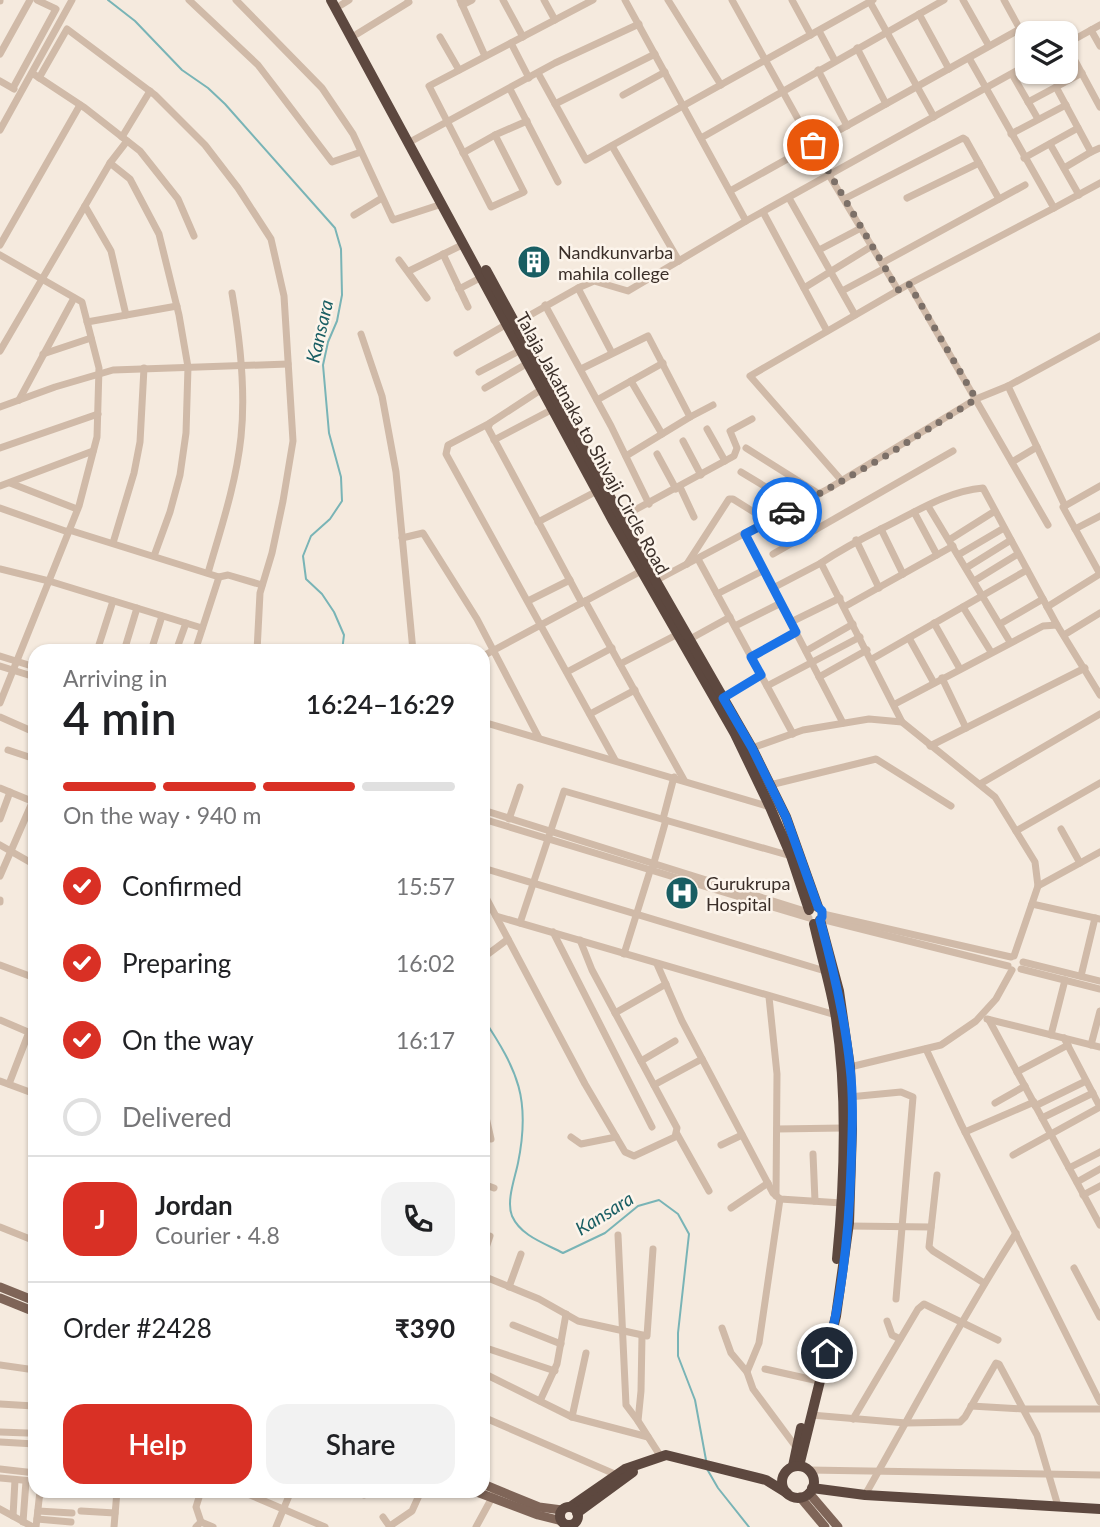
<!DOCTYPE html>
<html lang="en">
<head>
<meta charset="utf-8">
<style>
	:root { --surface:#fff; --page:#f2f2f2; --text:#202124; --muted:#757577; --line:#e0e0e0; --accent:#d93025 }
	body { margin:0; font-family:Lato,sans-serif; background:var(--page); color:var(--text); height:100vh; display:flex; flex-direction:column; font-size:26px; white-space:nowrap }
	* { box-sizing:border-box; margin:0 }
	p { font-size:23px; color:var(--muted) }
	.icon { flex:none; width:38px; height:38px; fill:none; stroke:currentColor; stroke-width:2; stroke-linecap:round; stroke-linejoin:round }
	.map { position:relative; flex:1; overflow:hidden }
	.panel { position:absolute; left:28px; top:644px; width:462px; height:854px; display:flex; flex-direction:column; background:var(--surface); border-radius:21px; box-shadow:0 2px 5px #0004 }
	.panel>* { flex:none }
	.controls { position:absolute; left:1015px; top:21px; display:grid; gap:14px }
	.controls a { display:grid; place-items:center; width:63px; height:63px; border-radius:14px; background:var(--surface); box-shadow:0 2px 5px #0004; font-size:35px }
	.pin { position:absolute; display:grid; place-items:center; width:60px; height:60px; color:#fff; margin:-30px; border:4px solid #fff; border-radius:50%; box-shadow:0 2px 7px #0007 }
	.courier { position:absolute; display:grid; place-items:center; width:70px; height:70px; margin:-35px; border:5px solid #1a73e8; border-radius:50%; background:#fff; color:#222; box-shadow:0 2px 9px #0007 }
	.headline em { font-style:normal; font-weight:600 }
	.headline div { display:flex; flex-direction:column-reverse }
	.headline { display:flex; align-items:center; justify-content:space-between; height:119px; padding:0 35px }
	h1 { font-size:46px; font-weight:600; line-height:52px }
	.bar { display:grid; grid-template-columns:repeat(4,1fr); gap:10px 7px; align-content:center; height:84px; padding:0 35px }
	.bar i { height:9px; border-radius:5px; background:var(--line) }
	.bar .on { background:var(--accent) }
	.bar p { grid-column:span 4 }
	.line { display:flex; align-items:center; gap:18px; padding:0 35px; border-top:2px solid var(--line) }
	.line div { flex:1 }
	.round { display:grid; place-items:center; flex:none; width:74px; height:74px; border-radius:21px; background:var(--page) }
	ol { padding:0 35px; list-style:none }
	li { display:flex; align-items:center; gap:21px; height:77px }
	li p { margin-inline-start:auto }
	li .icon { padding:7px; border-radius:50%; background:var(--accent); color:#fff; stroke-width:4 }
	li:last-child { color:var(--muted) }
	li i { width:38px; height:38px; border:4px solid var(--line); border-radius:50% }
	.action { display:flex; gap:14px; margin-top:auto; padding:14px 35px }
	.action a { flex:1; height:80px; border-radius:21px; background:var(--accent); color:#fff; font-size:28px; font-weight:600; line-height:80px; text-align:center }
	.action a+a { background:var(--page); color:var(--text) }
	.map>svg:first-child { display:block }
</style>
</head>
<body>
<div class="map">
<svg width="1100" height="1527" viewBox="0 0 1100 1527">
	<rect width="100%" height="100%" fill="#f5eade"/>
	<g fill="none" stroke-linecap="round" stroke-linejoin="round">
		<g stroke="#79b4b6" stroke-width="2">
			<polyline points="108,0 135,21 182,70 208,88 225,104 335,228 341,249 342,295 337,321 328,342 323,365 329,433 341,477 342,501 330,519 311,536 303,556 306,579 322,594 334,612 344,635 342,651"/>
			<path d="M 483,1018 C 518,1071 531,1099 518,1163 C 515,1178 506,1201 512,1216 C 521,1236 544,1243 563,1253 L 605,1233 L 638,1206 L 659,1200 L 678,1214 L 689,1234 L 678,1333 L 678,1356 L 695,1400 L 706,1460"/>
			<polyline points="707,1469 718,1488 749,1527"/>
		</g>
		<g stroke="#d0baa8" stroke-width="7">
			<polyline points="189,0 258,65 332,162 361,152"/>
			<polyline points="236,0 322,88 353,134 393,220 442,204"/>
			<polyline points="460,0 485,56"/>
			<polyline points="503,0 523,37"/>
			<polyline points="544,0 555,20"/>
			<polyline points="625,0 746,221"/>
			<polyline points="668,0 721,85"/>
			<polyline points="732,0 829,175 898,290"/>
			<polyline points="792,0 811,35"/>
			<polyline points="963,0 989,46"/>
			<polyline points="1004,0 1027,42"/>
			<polyline points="0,1 0,0"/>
			<polyline points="870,2 934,117"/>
			<polyline points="341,5 349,0"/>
			<polyline points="462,5 472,0"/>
			<polyline points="919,14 949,69"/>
			<polyline points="1091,30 1100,46"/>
			<polyline points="819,31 835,61"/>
			<polyline points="357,34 409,2 408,0"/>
			<polyline points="440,37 459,70"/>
			<polyline points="511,43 529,78"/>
			<polyline points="1066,44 1100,107"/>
			<polyline points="1066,44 1100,25"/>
			<polyline points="857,48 886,104"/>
			<polyline points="0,54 30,0"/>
			<polyline points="969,58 1054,208 1100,183"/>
			<polyline points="818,70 847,126"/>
			<polyline points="32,73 85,108 140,151 178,199 194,236"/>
			<polyline points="538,73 586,160 873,0"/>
			<polyline points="1082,73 1056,87 1091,152 1100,148"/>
			<polyline points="1012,74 1038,119"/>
			<polyline points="39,78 67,29 155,95 205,145 238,188 271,239 284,296 293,441 283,501 272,553 260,593 257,651"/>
			<polyline points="0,81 14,89"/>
			<polyline points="13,88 56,9 37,0"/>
			<polyline points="510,89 558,182"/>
			<polyline points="623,95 665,72"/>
			<polyline points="1028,102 1056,87"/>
			<polyline points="555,104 655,54"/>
			<polyline points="527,121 495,135 524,192 491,207 429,86 593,0"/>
			<polyline points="0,130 72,0"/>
			<polyline points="1011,134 1066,105"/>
			<polyline points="122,137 150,91"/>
			<polyline points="701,138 944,0"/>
			<polyline points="408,143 555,63 639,24"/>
			<polyline points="1050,144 1079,195"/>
			<polyline points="612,146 679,261"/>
			<polyline points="463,153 495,135"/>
			<polyline points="1024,158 1078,128"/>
			<polyline points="110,163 130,179 159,234 179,315 188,367 186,433 180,475 170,512 154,556"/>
			<polyline points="1064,168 1091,152"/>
			<polyline points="730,191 1020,29"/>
			<polyline points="789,198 855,315"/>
			<polyline points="907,198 979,163"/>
			<polyline points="844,199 963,138 966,140 999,199"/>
			<polyline points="85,206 111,251 126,315"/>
			<polyline points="763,212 827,331"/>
			<polyline points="354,215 382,198"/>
			<polyline points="0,245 80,105"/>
			<polyline points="819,250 861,228"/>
			<polyline points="443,254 468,307"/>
			<polyline points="0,255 82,302 99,368 97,437 79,506 0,703"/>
			<polyline points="399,260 427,298"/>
			<polyline points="882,263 1025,185"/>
			<polyline points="409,271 464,244"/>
			<polyline points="909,284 1054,208"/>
			<polyline points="578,288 612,353"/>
			<polyline points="804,288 872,246"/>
			<polyline points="459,289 482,277"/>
			<polyline points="842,291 885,268"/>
			<polyline points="545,305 611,426 649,504"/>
			<polyline points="87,322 177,306"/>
			<polyline points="516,323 578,288 594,281 628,291 746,221 1027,65"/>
			<polyline points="361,334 382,396 396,472 413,651"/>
			<polyline points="0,351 110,163 127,141"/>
			<polyline points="457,353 507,324"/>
			<polyline points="43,354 91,338"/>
			<polyline points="581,369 648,336 690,417 626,456"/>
			<polyline points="479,372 521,350"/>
			<polyline points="631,381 662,434"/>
			<polyline points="1008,386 1065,506"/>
			<polyline points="485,388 528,363"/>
			<polyline points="542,389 490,423 488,428 582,603"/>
			<polyline points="19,400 74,298"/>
			<polyline points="597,400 663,363"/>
			<polyline points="0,407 55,387 113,370 288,364"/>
			<polyline points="690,417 713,405"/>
			<polyline points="490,423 448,445 446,454 615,760"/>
			<polyline points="707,429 725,461"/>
			<polyline points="494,440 553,409"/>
			<polyline points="683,441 701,475"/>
			<polyline points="0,448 98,414"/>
			<polyline points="746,448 819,494"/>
			<polyline points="657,454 676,489"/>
			<polyline points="1012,462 1037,447"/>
			<polyline points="741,472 797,506"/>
			<polyline points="842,481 750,376 909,284 1048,525"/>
			<polyline points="10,483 77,509"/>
			<polyline points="0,486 93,451"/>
			<polyline points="1100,486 1063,507 1100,574"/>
			<polyline points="680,487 694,517"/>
			<polyline points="799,505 815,530"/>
			<polyline points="928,506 1010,642"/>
			<polyline points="0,508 68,532"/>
			<polyline points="914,512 937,555"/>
			<polyline points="622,517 734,456 737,448 730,431 752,419"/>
			<polyline points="538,522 597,491"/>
			<polyline points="881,529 903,574"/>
			<polyline points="1075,529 1100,516"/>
			<polyline points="69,530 219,577 195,651"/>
			<polyline points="745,534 843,723"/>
			<polyline points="402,538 423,533 477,619 539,738"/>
			<polyline points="856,540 879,588"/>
			<polyline points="949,540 995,511"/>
			<polyline points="113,543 134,473 140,442 144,368"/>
			<polyline points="773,554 953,451"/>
			<polyline points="958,555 1004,528"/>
			<polyline points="698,559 793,734"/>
			<path d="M 821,563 C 842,549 861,539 883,528 C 914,513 947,491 983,488 L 1057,625"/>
			<polyline points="687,564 729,499 733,499 768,521"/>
			<polyline points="966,568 1011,540"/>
			<polyline points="0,569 49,581 202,628"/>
			<path d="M 208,573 C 221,528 236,484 241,437 C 246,390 240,339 232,293"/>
			<polyline points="219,577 228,575 262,585"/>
			<polyline points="974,581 1018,554"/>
			<polyline points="653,582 828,489 976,399 1008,386 1100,336"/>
			<polyline points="773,588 821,563 902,722"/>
			<polyline points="717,594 764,570"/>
			<polyline points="528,601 570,580"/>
			<polyline points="585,601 684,780"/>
			<polyline points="844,607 953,546"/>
			<polyline points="963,607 991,652"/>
			<polyline points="1047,607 1100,574"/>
			<polyline points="791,622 840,598"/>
			<polyline points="934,623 960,669"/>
			<polyline points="1000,624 1043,599"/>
			<polyline points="735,626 781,603"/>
			<polyline points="1064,635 1100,613"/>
			<polyline points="909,638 934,683"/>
			<polyline points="690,639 730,617"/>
			<polyline points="97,651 113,601"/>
			<polyline points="124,651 137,608"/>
			<polyline points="151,651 162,616"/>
			<polyline points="176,651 186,623"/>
			<polyline points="806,651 853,624"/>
			<polyline points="0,656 35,667"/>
			<polyline points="483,656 645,569"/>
			<polyline points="751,657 796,632"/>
			<polyline points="872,659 1027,570"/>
			<polyline points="620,664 678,634"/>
			<polyline points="0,666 35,677"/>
			<polyline points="567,672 612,648"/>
			<polyline points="819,677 867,650"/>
			<polyline points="942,678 966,728"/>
			<polyline points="767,686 860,637"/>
			<polyline points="723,698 761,675"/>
			<polyline points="895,704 1043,626 1057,625 1100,695"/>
			<polyline points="590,714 635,690"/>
			<polyline points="0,717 34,732"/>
			<polyline points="483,722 770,807"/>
			<polyline points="930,746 1085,668"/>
			<polyline points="752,748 803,730 869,719 902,722 995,797 1035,862 1038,886 1014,956"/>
			<polyline points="8,750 35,759"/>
			<polyline points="980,784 1100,714"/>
			<polyline points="770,785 876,759 951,806"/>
			<polyline points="0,788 34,802"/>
			<polyline points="483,810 808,912"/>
			<polyline points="0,819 10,792"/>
			<polyline points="483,819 809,918"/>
			<polyline points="509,819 520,787"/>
			<polyline points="663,819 674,777"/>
			<polyline points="1061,829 1080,863"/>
			<polyline points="1016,831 1100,783"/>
			<polyline points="0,845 35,865"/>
			<polyline points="653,866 666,820"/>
			<polyline points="483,868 825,971"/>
			<polyline points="0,876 35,796"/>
			<polyline points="1038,886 1100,852"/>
			<polyline points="483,892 585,1084 625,1152 634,1156 675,1137 677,1128 592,970 580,940"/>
			<polyline points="0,900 0,902"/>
			<polyline points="1032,904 1100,919"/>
			<polyline points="823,914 1011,957"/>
			<polyline points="496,916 836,1015"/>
			<polyline points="821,919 1008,966"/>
			<polyline points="520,923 564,791 791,856"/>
			<polyline points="553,932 652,1127"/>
			<polyline points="624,954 650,871"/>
			<polyline points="484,957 508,939"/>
			<polyline points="1023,962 1100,981"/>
			<polyline points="657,964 682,1021 773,1193 780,1199 842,1203"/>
			<polyline points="0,965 35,978"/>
			<polyline points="1021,969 1100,989"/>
			<polyline points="1081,976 1095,918"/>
			<polyline points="769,997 777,1074 776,1196"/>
			<polyline points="615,1013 666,984"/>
			<polyline points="987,1019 1100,1047"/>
			<polyline points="0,1020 35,1035"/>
			<polyline points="989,1020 1100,1225"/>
			<polyline points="1051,1035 1065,980"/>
			<polyline points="1064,1038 1100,1107"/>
			<polyline points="1091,1045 1100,1011"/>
			<polyline points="926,1049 961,1124 1100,1402"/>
			<polyline points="641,1061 675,1041"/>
			<polyline points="850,1067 941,1045 976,1021 996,999 1012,970"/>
			<polyline points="1017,1072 1068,1045"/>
			<polyline points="0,1081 35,1094"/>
			<polyline points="9,1084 29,1032"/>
			<polyline points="654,1085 702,1059"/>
			<polyline points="849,1097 901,1092 913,1097 896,1299"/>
			<polyline points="995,1103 1025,1086"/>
			<polyline points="483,1104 491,1139"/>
			<polyline points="1035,1106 1086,1081"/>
			<polyline points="1042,1118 1093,1093"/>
			<polyline points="777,1129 843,1128"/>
			<polyline points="965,1132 1034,1102"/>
			<polyline points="677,1134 709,1191"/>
			<polyline points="571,1137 581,1144 616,1137"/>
			<polyline points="721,1145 742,1135"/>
			<polyline points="813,1154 815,1201"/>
			<polyline points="1013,1155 1100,1107"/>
			<polyline points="1069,1168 1100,1152"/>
			<polyline points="937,1175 929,1247 933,1251 984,1283"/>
			<polyline points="1077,1182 1100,1169"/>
			<polyline points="483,1184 494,1188"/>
			<polyline points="1083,1195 1100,1186"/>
			<polyline points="780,1199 759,1343 747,1372 753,1389 796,1447"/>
			<polyline points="731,1208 768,1183"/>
			<polyline points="849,1226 931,1227"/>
			<polyline points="0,1227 35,1241"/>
			<polyline points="618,1235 626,1405 638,1421"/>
			<polyline points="483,1257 490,1236"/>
			<polyline points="1074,1268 1100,1317"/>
			<polyline points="483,1276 539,1299 578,1321 647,1336 653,1249"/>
			<polyline points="509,1287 521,1254"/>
			<polyline points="32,1288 35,1281"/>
			<polyline points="887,1321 892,1335 900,1339"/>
			<polyline points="513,1325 561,1344"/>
			<polyline points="722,1328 731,1353 747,1372"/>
			<polyline points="642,1336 641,1391 638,1421 661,1457"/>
			<polyline points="483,1347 555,1371"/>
			<polyline points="34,1350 35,1312"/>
			<polyline points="0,1365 35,1370"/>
			<polyline points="765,1369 814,1380"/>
			<polyline points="483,1373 572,1417 648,1437"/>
			<polyline points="540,1401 557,1364 566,1314"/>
			<polyline points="0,1404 34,1406"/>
			<polyline points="971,1406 1023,1409 1100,1409"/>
			<polyline points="811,1415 906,1423 960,1422 965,1417 996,1363 999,1364 1037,1435 1058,1506"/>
			<polyline points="483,1417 617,1475"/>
			<polyline points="572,1417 586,1353"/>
			<polyline points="853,1419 918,1309 924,1304 998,1340"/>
			<polyline points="0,1432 27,1433"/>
			<polyline points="0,1442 35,1444"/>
			<polyline points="0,1469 35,1473"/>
			<polyline points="809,1470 1100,1475"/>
			<polyline points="0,1478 33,1481"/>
			<polyline points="241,1491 325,1527"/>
			<polyline points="354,1491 364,1495"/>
			<path d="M 865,1495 C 915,1407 962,1318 1016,1233"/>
			<polyline points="0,1509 33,1527"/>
			<polyline points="38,1511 72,1513"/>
			<polyline points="81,1511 115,1513"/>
			<polyline points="13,1516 15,1480"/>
			<polyline points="383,1517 390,1527"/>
			<polyline points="37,1519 71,1522"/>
			<polyline points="23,1522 26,1481"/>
			<polyline points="201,1522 213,1527"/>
			<polyline points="390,1526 412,1511 421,1491"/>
			<polyline points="36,1527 40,1491"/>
			<polyline points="114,1527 117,1491"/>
			<polyline points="196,1527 201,1522 196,1507 201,1491"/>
			<polyline points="276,1527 291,1491"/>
			<polyline points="476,1527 494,1494"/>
		</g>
		<g stroke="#7f6558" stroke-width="9">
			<polyline points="0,1287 35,1301"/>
			<polyline points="0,1298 35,1312"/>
			<polyline points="483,1484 539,1507 562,1510"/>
			<polyline points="474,1491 538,1515 562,1521"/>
			<polyline points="809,1493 838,1527"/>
			<polyline points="800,1497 825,1527"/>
		</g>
		<g stroke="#5d483f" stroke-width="10">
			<polyline points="331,0 613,521 735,734 770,807 791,856 809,910"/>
			<polyline points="486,270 656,581 752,748 786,817 818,907"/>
			<path d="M 814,924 C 821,955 831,987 836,1018 C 848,1098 845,1179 837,1259"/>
			<polyline points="793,1466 801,1428"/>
			<polyline points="799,1466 836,1316 849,1223 852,1129 850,1067 839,991 820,920"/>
			<circle cx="798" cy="1482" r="16"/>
			<polyline points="812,1488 865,1495 1100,1509"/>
			<polyline points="570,1507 625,1469 666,1455 766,1480 787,1493"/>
			<circle cx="569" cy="1516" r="9"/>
			<polyline points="577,1513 633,1472"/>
		</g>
	</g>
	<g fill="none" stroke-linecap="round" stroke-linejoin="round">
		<polyline stroke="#7c7068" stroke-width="7" stroke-dasharray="0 12.6" points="787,512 884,457 976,399 909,284 898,290 813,145"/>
		<path stroke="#1a73e8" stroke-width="9" d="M 787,512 L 745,534 L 796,632 L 751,657 L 761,675 L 723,698 L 752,748 L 786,817 L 818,907 L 822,911 L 822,917 L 820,920 C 833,968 845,1017 850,1067 C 854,1100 852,1134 851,1168 C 849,1230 843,1293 827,1353"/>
	</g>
	<defs>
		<symbol id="building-disc" viewBox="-11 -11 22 22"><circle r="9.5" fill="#195e63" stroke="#fcf4eb"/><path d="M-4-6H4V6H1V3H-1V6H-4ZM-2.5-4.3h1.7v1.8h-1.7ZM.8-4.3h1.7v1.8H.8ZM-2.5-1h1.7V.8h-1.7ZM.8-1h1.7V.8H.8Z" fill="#fff"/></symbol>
		<symbol id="hospital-disc" viewBox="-11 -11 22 22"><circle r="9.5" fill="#195e63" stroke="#fcf4eb"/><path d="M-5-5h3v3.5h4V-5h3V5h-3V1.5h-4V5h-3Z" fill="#fff"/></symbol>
	</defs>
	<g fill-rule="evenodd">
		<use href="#building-disc" x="515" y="243" width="38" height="38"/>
		<use href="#hospital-disc" x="663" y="874" width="38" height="38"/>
	</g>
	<g text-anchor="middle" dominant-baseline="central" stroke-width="5" stroke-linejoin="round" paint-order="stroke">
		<g font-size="18" fill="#3b2f29" stroke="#fcf4eb" text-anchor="start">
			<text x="558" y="252">Nandkunvarba<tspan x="558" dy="21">mahila college</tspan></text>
			<text x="706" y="883">Gurukrupa<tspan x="706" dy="21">Hospital</tspan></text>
		</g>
		<g font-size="18" fill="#3b2f29" stroke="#fcf4eb">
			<text transform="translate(593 443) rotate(61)">Talaja Jakatnaka to Shivaji Circle Road</text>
		</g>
		<g font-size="19" font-style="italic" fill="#195e63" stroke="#fcf4eb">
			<text transform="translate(319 331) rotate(-77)">Kansara</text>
			<text transform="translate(604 1213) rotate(-32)">Kansara</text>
		</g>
	</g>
</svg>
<div class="controls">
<a><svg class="icon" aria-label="layers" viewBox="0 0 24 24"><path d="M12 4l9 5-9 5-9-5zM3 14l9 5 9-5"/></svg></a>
</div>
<div class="pin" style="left:813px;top:145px;background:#ea580c"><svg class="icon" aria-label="bag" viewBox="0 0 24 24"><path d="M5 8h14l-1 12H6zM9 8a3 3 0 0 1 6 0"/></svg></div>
<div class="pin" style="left:827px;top:1353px;background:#1f2937"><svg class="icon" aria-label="home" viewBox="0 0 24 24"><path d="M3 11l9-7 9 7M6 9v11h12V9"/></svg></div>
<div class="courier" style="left:787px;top:512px"><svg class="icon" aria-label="car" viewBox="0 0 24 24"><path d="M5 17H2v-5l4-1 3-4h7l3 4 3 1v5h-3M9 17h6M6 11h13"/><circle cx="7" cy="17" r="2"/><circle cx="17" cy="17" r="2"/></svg></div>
<section class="panel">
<div class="headline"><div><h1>4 min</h1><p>Arriving in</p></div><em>16:24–16:29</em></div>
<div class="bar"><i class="on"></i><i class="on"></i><i class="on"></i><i></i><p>On the way · 940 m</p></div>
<ol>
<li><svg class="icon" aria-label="check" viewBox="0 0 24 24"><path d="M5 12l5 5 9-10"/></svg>Confirmed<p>15:57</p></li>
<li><svg class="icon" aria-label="check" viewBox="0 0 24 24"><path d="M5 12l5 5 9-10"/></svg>Preparing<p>16:02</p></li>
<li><svg class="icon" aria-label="check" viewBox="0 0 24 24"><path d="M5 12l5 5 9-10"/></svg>On the way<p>16:17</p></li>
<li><i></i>Delivered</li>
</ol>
<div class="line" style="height:126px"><b class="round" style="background:var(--accent);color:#fff">J</b><div><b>Jordan</b><p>Courier · 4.8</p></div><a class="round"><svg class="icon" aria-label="phone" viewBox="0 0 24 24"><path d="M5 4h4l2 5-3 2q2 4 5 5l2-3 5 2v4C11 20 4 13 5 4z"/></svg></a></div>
<div class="line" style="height:91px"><div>Order #2428</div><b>₹390</b></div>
<div class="action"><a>Help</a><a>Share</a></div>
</section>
</div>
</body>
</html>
